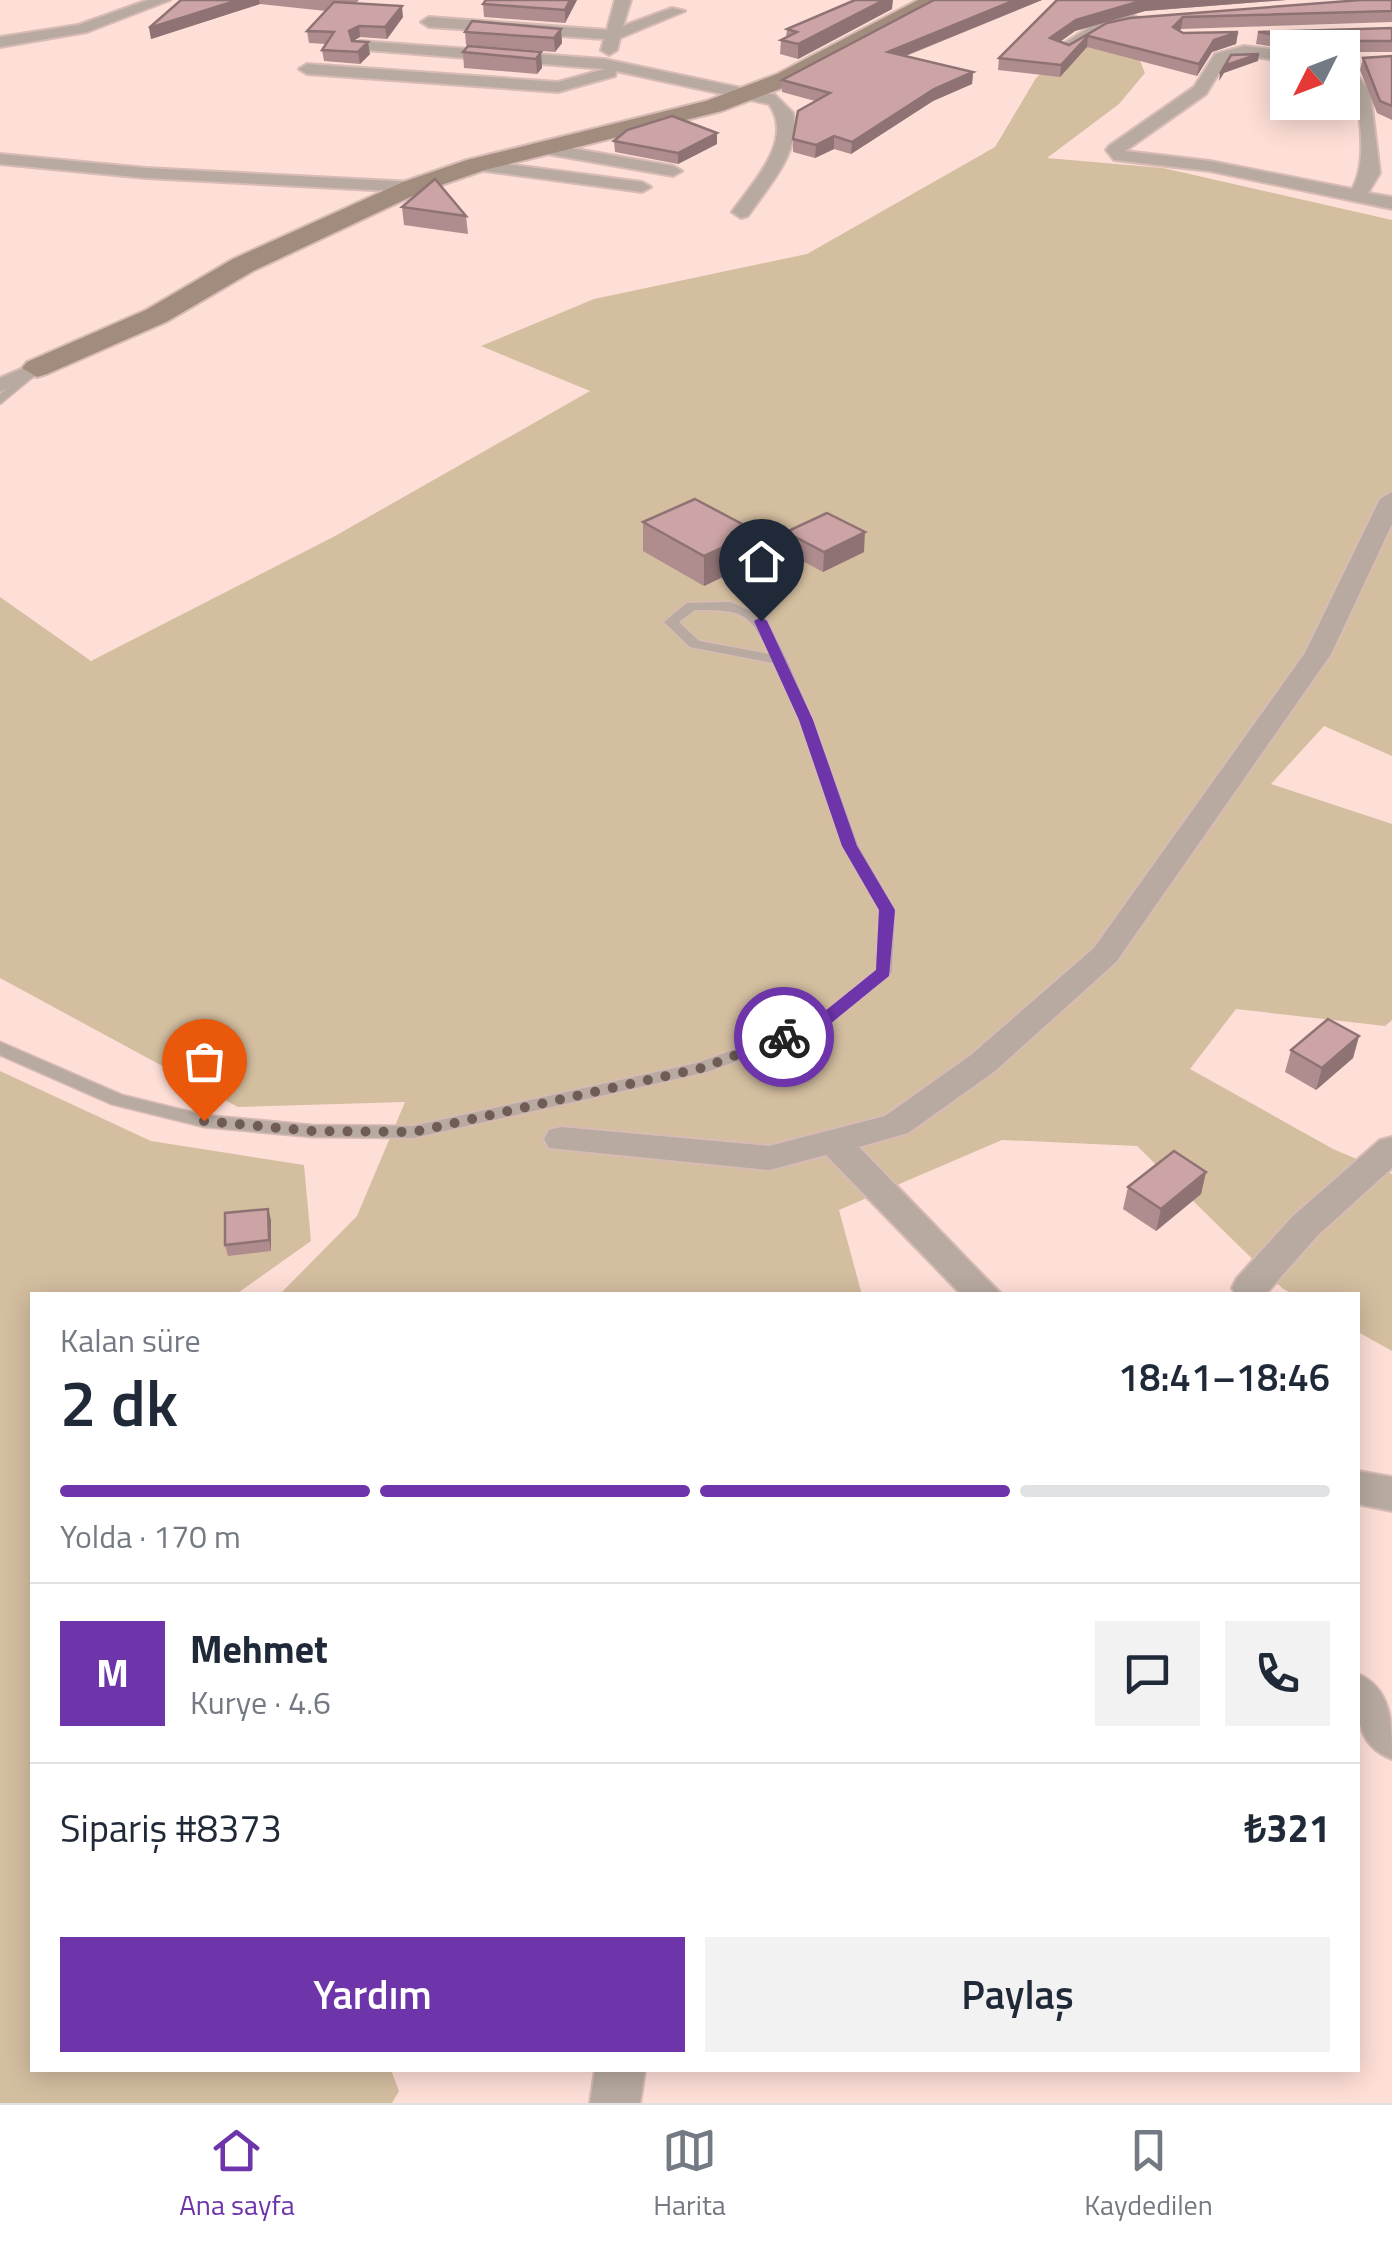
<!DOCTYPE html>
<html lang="tr">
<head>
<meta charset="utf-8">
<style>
	:root { --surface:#fff; --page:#f2f2f3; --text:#1f2937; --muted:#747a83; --line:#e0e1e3; --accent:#6e35ab }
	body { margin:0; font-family:"Titillium Web",sans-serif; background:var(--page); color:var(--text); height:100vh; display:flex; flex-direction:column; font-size:38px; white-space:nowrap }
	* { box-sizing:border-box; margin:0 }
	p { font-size:32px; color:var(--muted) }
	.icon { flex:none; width:55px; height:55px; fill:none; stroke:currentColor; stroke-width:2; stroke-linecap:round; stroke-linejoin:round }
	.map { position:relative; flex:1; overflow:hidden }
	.panel { position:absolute; left:30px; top:1292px; width:1330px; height:780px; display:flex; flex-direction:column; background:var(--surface); border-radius:0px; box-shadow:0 5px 25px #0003 }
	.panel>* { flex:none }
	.needle { width:65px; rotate:228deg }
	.fabs { position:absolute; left:1270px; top:30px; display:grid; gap:20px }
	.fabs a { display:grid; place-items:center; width:90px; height:90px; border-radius:0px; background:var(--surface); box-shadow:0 5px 25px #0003; font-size:50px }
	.pin { position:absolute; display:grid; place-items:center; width:85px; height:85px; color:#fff; margin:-102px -42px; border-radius:50% 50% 50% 0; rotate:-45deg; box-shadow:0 0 10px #0007 }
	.pin .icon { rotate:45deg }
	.courier { position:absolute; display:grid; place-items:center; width:100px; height:100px; margin:-50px; border:8px solid #6e35ab; border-radius:50%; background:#fff; color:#222; box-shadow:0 2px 12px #0007 }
	.headline em { font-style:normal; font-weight:600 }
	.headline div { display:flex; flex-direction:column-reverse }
	.headline { display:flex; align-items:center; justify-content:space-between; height:170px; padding:0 30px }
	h1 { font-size:65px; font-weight:600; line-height:75px }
	.bar { display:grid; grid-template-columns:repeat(4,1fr); gap:15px 10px; align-content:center; height:120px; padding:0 30px }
	.bar i { height:12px; border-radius:8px; background:var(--line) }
	.bar .selected { background:var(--accent) }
	.bar p { grid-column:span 4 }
	.line { display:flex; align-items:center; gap:25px; padding:0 30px; border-top:2px solid var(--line) }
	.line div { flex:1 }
	.round { display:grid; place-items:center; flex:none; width:105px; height:105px; border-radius:0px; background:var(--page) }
	.button { display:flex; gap:20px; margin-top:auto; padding:20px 30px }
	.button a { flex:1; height:115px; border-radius:0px; background:var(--accent); color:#fff; font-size:40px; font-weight:600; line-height:115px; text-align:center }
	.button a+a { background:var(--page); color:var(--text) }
	.dock { display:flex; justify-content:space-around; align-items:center; height:140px; border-top:2px solid var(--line); background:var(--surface); font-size:28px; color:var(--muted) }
	.dock a { display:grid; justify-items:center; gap:5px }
	.dock .selected { color:var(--accent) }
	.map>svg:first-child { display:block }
</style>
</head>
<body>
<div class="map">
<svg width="1392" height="2103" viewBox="0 0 1392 2103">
	<rect width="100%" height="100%" fill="#fedfd7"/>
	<g fill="#d4bea0">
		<polygon points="1084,35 1134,46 1145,73 1119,104 1047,158 1163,168 1392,220 1392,756 1324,726 1271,784 1392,824 1392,1020 1385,1026 1236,1009 1190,1069 1333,1149 1392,1174 1392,1351 1358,1332 1358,1295 1294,1295 1282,1288 1137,1146 1002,1140 839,1210 862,1295 279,1295 357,1216 405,1102 238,1107 0,978 0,597 91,661 335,536 590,391 481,346 594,299 807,254 995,147 1036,78"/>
		<polygon points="0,1071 151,1141 304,1165 311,1241 235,1295 32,1295 32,2070 391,2070 399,2091 392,2103 0,2103"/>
	</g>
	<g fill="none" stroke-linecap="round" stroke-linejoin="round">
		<defs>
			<g id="lane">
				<polygon points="37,365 43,368 41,370 0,404 0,394"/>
				<path d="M 730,602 L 766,618 L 787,660 L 813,720 L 858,845 L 895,910 L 892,972 L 826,1028 L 707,1072 L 413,1138 L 312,1137 L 204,1127 L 111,1104 L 0,1055 L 0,1042 L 122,1095 L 204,1115 L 312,1125 L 413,1126 L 697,1063 L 814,1020 L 876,970 L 879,910 L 842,845 L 799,720 L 773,663 L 690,647 L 664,622 L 687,603 ZM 695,610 C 741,610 750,611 769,654 L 699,641 L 679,622 Z"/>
			</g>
			<g id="street">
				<polygon points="148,0 170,0 87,32 0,47 0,37 78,25"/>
				<polygon points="615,0 631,0 623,26 672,8 685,11 620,38 617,50 609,55 601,50 604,39 429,27 421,22 429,17 607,30"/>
				<polygon points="1133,15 1141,20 1138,23 1104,31 1066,54 1052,51 1093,25"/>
				<path d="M 360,41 L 604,59 L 775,95 L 793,113 C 801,153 769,185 748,216 L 741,218 L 732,212 C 752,183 795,141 769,104 L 616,71 L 615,76 L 558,92 L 307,74 L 299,69 L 307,64 L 558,82 L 605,69 L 354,49 L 352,46 Z"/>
				<path d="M 1244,46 L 1288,51 L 1288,61 L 1244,56 L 1227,60 L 1206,94 L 1125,151 L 1210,161 L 1352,189 C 1366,166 1362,120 1354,93 C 1349,78 1342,73 1342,55 L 1370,92 L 1380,173 L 1368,193 L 1392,197 L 1392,209 L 1210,171 L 1114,160 L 1106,150 L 1109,146 L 1194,87 L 1215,54 Z"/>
				<polygon points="542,143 673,166 682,171 673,176 536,152 536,144"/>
				<polygon points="0,154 146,168 412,182 421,187 412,192 146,178 0,164"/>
				<polygon points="476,160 642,182 651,187 642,192 470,169 467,165"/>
				<polygon points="37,362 48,368 44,372 0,392 0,378"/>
				<polygon points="1392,492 1392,524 1331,654 1116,962 995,1071 908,1133 859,1147 1002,1295 962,1295 826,1155 769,1170 549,1148 544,1139 549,1130 561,1127 769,1146 885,1116 971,1055 1094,948 1305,653 1380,499"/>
				<polygon points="1392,1137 1392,1168 1318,1235 1265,1295 1236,1295 1232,1288 1237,1278 1292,1217 1380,1140"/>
				<polygon points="1358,1471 1392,1477 1392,1511 1358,1504"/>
				<path d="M 1358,1674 C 1392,1689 1392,1723 1392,1759 C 1354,1745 1356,1709 1358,1674 Z"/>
				<polygon points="595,2070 645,2070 640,2103 590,2103"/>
			</g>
			<polygon id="secondary" points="918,0 944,0 793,84 722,111 485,170 421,192 253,271 166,322 47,374 37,377 22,368 27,362 146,310 233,259 403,182 467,160 706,101 777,74"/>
		</defs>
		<use href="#lane" stroke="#d7bbb4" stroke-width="3"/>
		<use href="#street" stroke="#d7bbb4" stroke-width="4"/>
		<use href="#secondary" stroke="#d7bbb4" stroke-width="4"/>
		<use href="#lane" fill="#b8aaa1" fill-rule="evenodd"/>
		<use href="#street" fill="#b8aaa1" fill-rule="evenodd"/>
		<use href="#secondary" fill="#a18c7e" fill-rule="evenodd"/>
	</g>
	<g fill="#af8d8e">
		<polygon points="181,0 359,0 356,3 403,17 387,39 360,37 353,41 370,54 360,64 324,61 322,50 326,44 309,43 307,31 326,11 260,4 151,39"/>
		<polygon points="577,0 565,23 484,17 483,4"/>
		<polygon points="934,0 1042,0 906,56 973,72 972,84 933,101 851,154 834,149 815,158 793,152 793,139 815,101 782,92 782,80"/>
		<polygon points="1057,0 1286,0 1145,11 1075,31 1060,42 1069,45 1107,23 1392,0 1392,22 1181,29 1179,31 1183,33 1238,32 1236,44 1212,52 1197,76 1087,47 1060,77 998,70 999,58"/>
		<polygon points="892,9 798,59 780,54 781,40 786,37 787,29"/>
		<polygon points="1392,28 1392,52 1345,52 1357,98 1354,110 1333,107 1333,102 1342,102 1342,48 1288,48 1288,49 1256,44 1258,32"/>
		<polygon points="561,29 562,43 555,52 466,45 465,32"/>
		<polygon points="463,52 541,52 542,68 537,74 464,68"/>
		<polygon points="1392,56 1392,120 1377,113 1360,70 1363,58"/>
		<polygon points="717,133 717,144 678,164 615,152 614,141"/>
		<polygon points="402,207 466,216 468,234 404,225"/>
		<polygon points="643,522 756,561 704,586 643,551"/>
		<polygon points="786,532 864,552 823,572 786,552"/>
		<polygon points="1359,1036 1353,1058 1316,1090 1285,1072 1291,1050"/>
		<polygon points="1206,1172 1201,1194 1156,1231 1123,1209 1128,1187"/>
		<polygon points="268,1209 271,1220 271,1251 228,1256 225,1245"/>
	</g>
	<g fill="#8f7374">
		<polygon points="238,0 259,0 260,4 151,39 149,28"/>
		<polygon points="570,0 577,0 565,23 565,10"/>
		<polygon points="884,0 893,0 892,9 798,59 798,44"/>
		<polygon points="1015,0 1042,0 887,63 888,52"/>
		<polygon points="1144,0 1286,0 1145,11 1075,31 1048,50 1050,38 1076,20"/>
		<polygon points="402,6 403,17 387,39 385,27"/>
		<polygon points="1183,17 1181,29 1171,38 1173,27"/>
		<polygon points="359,26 360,37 350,43 349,31"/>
		<polygon points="561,29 562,43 555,52 554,38"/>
		<polygon points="1238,32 1236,44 1212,52 1197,76 1199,64 1214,40"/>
		<polygon points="1088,36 1087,47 1060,77 1061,65"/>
		<polygon points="368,42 370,54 360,64 358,52"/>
		<polygon points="541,52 542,68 537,74 536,59"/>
		<polygon points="1259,54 1258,61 1224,73 1219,81 1220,74 1226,65"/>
		<polygon points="973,72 972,84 933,101 851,154 852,142 934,89"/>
		<polygon points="717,133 717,144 678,164 678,153"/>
		<polygon points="834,136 834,149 815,158 816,145"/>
		<polygon points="757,532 756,561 704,586 704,556"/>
		<polygon points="865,532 864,552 823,572 824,552"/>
		<polygon points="1359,1036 1353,1058 1316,1090 1322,1068"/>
		<polygon points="1206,1172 1201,1194 1156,1231 1161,1209"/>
		<polygon points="268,1209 271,1220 271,1251 269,1240"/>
	</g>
	<g fill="#cca4a5" stroke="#8f7374" stroke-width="2.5">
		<polygon points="181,0 238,0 149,28"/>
		<polygon points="486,0 570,0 565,10 483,4"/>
		<polygon points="855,0 884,0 798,44 781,40 797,32 787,29"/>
		<polygon points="934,0 1015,0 888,52 973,72 934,89 852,142 834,136 816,145 793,139 798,111 830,93 782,80"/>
		<polygon points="1057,0 1144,0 1076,20 1050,38 1069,45 1107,23 1130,18 1361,0 1392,0 1392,11 1183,17 1173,27 1183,33 1238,32 1214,40 1199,64 1088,36 1061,65 999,58"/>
		<polygon points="334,2 402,6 385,27 359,26 349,31 352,41 368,42 358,52 322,50 334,32 307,31"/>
		<polygon points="472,21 561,29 554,38 465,32"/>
		<polygon points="1392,28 1392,41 1342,41 1357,98 1342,96 1342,48 1337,48 1337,45 1258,32"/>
		<polygon points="468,46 541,52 536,59 463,52"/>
		<polygon points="1259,54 1226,65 1220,74 1231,55"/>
		<polygon points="1392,56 1392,106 1380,101 1363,58"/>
		<polygon points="672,116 717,133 678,153 614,141 627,130"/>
		<polygon points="435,179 466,216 402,207"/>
		<polygon points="695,499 757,532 704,556 643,522"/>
		<polygon points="827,513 865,532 824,552 786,532"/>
		<polygon points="1328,1019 1359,1036 1322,1068 1291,1050"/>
		<polygon points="1174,1151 1206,1172 1161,1209 1128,1187"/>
		<polygon points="268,1209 269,1240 225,1245 225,1213"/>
	</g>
	<polygon fill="#6e35ab" points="761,617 767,621 813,720 857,846 895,910 889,976 825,1028 784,1043 775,1037 778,1033 814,1020 876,970 879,910 842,846 799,720 754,621"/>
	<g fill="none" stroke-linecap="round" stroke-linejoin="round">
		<polyline stroke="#705c57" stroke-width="10" stroke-dasharray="0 18" points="204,1121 312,1131 414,1132 702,1068 784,1037"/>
	</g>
</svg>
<div class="fabs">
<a><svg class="needle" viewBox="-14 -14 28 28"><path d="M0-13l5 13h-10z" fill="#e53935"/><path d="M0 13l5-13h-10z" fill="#747a83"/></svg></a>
</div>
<div class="pin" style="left:204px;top:1121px;background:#ea580c"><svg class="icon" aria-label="bag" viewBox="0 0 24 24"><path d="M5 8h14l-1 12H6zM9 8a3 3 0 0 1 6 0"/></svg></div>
<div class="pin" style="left:761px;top:621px;background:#1f2937"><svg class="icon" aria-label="home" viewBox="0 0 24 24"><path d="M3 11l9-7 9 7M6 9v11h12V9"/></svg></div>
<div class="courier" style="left:784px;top:1037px"><svg class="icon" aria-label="bike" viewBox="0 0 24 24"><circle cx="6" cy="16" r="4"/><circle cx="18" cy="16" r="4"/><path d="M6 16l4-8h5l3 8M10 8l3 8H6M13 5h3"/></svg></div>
<section class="panel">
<div class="headline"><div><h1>2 dk</h1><p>Kalan süre</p></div><em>18:41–18:46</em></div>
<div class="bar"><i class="selected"></i><i class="selected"></i><i class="selected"></i><i></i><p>Yolda · 170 m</p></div>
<div class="line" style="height:180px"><b class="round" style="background:var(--accent);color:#fff">M</b><div><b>Mehmet</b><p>Kurye · 4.6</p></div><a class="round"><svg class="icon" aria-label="chat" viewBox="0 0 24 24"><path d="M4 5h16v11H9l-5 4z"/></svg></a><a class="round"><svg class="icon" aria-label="phone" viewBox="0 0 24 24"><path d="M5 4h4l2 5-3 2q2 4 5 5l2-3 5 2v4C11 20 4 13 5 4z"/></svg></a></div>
<div class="line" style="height:130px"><div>Sipariş #8373</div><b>₺321</b></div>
<div class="button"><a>Yardım</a><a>Paylaş</a></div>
</section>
</div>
<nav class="dock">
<a class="selected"><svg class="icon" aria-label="home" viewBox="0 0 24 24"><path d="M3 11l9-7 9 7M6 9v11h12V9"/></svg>Ana sayfa</a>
<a><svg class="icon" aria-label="map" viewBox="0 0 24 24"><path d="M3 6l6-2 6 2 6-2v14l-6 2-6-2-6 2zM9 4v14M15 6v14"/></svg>Harita</a>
<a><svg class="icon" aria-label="saved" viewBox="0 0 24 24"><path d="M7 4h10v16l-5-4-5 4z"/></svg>Kaydedilen</a>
</nav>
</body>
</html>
